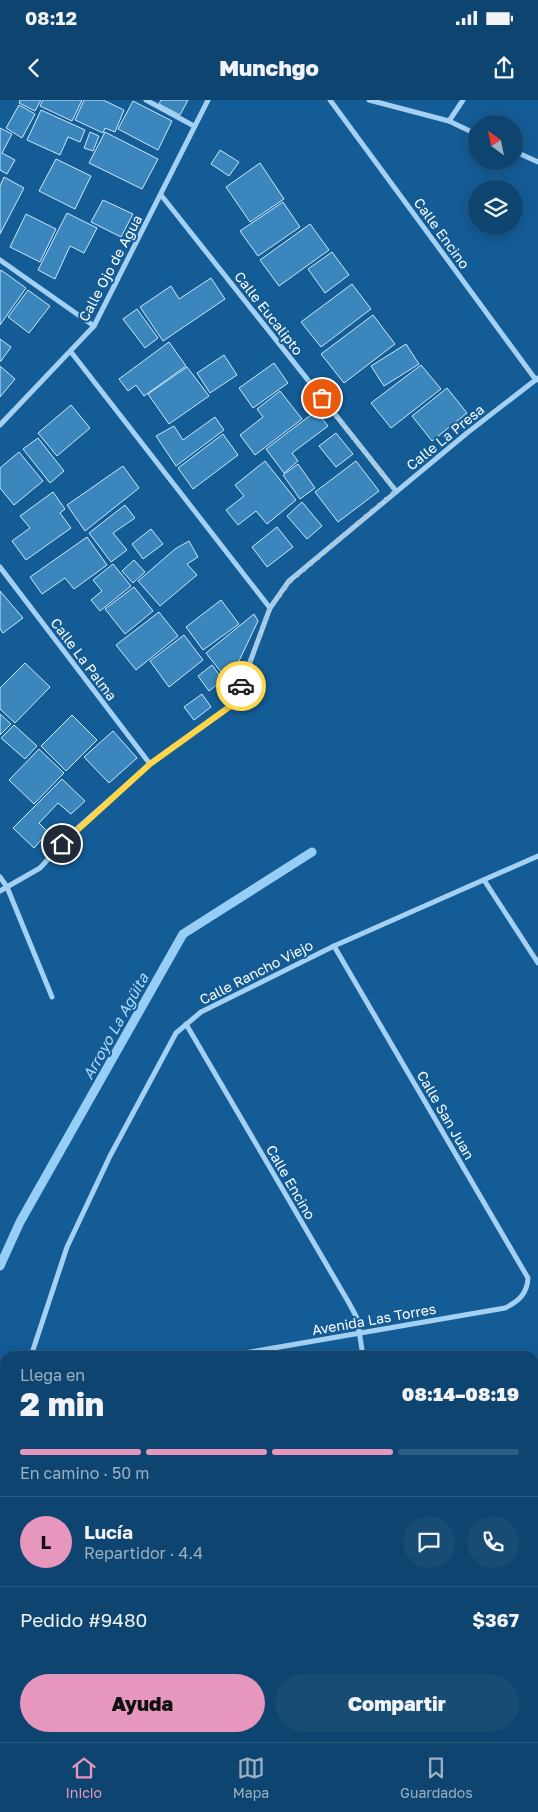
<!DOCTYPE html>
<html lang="es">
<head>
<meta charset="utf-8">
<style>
	:root { --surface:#0e4570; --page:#174c75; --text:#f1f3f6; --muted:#9bb1c3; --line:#2e5d83; --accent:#e797bd }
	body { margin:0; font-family:"Golos Text",sans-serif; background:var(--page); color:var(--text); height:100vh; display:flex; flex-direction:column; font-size:19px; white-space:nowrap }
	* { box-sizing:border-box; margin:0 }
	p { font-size:16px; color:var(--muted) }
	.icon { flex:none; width:28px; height:28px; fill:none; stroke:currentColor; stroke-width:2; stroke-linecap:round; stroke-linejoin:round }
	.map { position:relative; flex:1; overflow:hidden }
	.drawer { position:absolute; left:0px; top:1251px; width:539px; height:391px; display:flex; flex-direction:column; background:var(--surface); border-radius:15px 15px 0 0; box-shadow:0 2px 12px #0003,0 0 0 1px var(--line) }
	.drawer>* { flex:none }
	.needle { width:32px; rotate:327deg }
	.controls { position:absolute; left:468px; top:15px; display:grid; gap:10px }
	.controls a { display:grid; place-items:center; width:55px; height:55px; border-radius:50%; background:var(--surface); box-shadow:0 2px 12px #0003,0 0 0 1px var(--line); font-size:25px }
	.pin { position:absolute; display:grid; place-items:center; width:42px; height:42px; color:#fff; margin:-21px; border:2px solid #fff; border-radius:50%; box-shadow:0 1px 5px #0007 }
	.courier { position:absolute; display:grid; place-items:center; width:50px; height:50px; margin:-25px; border:4px solid #ffd54a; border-radius:50%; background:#fff; color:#222; box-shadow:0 1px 6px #0007 }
	.summary em { font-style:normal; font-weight:800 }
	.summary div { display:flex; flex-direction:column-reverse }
	.summary { display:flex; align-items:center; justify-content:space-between; height:85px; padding:0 20px }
	h1 { font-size:32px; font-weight:800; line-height:38px }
	.bar { display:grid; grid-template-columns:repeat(4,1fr); gap:8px 5px; align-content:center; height:60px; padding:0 20px }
	.bar i { height:6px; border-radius:4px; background:var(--line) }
	.bar .selected { background:var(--accent) }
	.bar p { grid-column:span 4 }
	.line { display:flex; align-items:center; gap:12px; padding:0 20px; border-top:1px solid var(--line) }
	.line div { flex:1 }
	.round { display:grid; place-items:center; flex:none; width:52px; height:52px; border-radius:26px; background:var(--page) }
	.primary-button { display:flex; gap:10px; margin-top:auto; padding:10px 20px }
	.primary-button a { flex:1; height:58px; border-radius:30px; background:var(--accent); color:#111; font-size:20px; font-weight:800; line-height:58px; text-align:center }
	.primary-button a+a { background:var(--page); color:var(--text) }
	.status { display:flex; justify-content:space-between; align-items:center; height:35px; padding:0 25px; background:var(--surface); direction:ltr }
	.status svg { height:14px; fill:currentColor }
	header { display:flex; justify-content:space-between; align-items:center; height:65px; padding:0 20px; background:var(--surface); font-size:22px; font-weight:800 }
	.tabs { display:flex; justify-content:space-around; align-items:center; height:70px; border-top:1px solid var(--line); background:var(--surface); font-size:14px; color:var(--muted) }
	.tabs a { display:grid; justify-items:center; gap:2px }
	.tabs .selected { color:var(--accent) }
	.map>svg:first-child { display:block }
</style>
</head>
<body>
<div class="status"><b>08:12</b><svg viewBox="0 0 49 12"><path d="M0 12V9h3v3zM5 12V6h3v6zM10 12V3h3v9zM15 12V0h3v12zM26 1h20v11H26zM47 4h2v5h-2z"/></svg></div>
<header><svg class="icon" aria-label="back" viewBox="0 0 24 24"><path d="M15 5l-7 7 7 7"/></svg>Munchgo<svg class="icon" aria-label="share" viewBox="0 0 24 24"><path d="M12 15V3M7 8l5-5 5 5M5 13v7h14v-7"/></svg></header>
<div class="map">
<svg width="538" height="1642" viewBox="0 0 538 1642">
	<rect width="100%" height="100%" fill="#135c96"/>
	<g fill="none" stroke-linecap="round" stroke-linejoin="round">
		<g stroke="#96cef6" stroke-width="9">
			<polyline points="0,1166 20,1122 183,834 312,752"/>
			<polyline points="0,1322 5,1335"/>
			<polyline points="106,1638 107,1642"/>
		</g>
	</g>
	<g fill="#3c86be" stroke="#cce8fd">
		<polygon points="20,0 41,0 35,11 19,3"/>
		<polygon points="43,0 82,0 72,21 40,6"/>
		<polygon points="84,0 103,0 124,10 115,32 105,28 103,33 75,20"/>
		<polygon points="161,0 188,0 180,15 159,4"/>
		<polygon points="133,1 172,21 158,50 118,29"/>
		<polygon points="19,5 35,14 22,38 6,28"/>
		<polygon points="41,10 85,30 80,42 68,37 60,55 27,40"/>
		<polygon points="0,28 12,34 2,53 15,60 7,74 0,70"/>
		<polygon points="90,32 99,36 93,51 84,48"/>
		<polygon points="105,32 158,59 142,89 89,63"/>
		<polygon points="220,50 239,62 229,76 211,64"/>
		<polygon points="56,59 91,76 75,109 39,91"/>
		<polygon points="260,63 284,99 250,122 226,87"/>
		<polygon points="4,77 24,88 0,134 0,86"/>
		<polygon points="103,100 133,114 121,137 91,122"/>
		<polygon points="283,102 300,127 258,156 240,131"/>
		<polygon points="67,113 97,128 84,153 70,146 55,179 38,170"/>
		<polygon points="26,114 56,129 40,162 10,147"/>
		<polygon points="310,124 329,150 279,186 260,160"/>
		<polygon points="332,152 349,175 325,193 308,169"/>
		<polygon points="1,170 26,188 0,225 0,172"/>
		<polygon points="211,178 225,199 163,241 140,207 171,186 179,199"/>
		<polygon points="352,184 371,209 321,247 301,222"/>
		<polygon points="28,190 50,206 29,233 8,217"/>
		<polygon points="137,209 158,238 145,248 123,219"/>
		<polygon points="373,215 395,244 344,283 321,254"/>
		<polygon points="0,239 11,247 1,261 0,261"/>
		<polygon points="169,242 186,266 144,296 136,285 128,291 119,279"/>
		<polygon points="406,244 419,264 384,286 371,266"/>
		<polygon points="224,255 237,275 210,293 197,273"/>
		<polygon points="274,263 288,283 253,308 239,288"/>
		<polygon points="421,265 441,289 391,328 371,303"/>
		<polygon points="0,266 15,279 0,297"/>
		<polygon points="187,267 209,296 169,324 148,294"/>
		<polygon points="447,288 467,313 432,341 412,316"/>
		<polygon points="280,291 302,319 255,355 240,335 263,317 257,309"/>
		<polygon points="71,305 90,328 57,356 38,333"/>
		<polygon points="316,311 328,326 292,353 298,361 284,373 266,349"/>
		<polygon points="215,317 224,330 176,366 156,336 174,326 183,340"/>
		<polygon points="336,333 353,354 336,367 319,346"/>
		<polygon points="223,334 238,355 193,389 178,368"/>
		<polygon points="38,338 64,371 50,383 23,349"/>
		<polygon points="19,352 43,381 14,405 0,388 0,368"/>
		<polygon points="265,361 296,400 267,424 256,411 238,425 226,410 244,396 235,385"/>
		<polygon points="356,361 379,391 338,422 315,392"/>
		<polygon points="298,364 315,388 300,399 283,375"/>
		<polygon points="123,366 139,388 85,431 67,405"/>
		<polygon points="53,392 65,409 60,413 71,428 26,460 12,441 30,428 20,416"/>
		<polygon points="302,402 322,426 307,439 287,416"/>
		<polygon points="125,405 135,418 113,433 127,450 111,462 89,433"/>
		<polygon points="277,427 293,447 267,467 252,447"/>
		<polygon points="151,429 163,444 143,459 132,444"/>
		<polygon points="87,437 107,465 74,489 65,478 42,494 30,477"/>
		<polygon points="189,441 198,457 187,464 197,475 160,506 138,481 175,449"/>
		<polygon points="134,460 145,472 133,483 122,471"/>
		<polygon points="113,464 131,486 100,511 91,500 102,491 93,480"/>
		<polygon points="134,487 153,511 125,534 105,509"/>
		<polygon points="0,491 23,518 3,533 0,529"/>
		<polygon points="221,500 239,524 203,550 186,527"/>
		<polygon points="159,512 178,536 136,570 116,545"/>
		<polygon points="254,514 258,521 229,582 206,553"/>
		<polygon points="184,535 203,560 169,587 150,561"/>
		<polygon points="25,563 50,587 15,623 0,609 0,588"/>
		<polygon points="212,565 223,580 209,591 198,576"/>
		<polygon points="202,594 211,607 194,620 184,607"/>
		<polygon points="0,614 11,624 0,635"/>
		<polygon points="72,615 97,640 66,671 41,646"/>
		<polygon points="14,625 37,646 25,659 1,638"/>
		<polygon points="113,631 137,658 109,683 84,657"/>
		<polygon points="39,649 64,673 34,704 9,680"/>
		<polygon points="62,679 85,701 71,714 58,703 39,723 48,732 34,748 13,728"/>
	</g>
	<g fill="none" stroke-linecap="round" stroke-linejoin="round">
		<g stroke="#a4d1f3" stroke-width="5">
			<polyline points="146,0 194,26"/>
			<polyline points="330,0 536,280"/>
			<polyline points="369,0 449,21 476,34"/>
			<polyline points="449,21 463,0"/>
			<polyline points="514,51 538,62"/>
			<polyline points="161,95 396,391"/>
			<polyline points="0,160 94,226"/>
			<polyline points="71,252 270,508"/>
			<polyline points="0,325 94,226 208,0"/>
			<polyline points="0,467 150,664"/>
			<polyline points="0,777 7,787 52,897"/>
			<polyline points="484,780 538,863"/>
			<polyline points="0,791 40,768 73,732 150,664 232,605 239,592 270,508 289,481 467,333 538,278"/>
			<polyline points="186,924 349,1203 357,1218 363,1256"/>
			<polyline points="31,1256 67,1147 110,1056 176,933 201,912 334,846 538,756"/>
			<path d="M 227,1256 L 505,1208 C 519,1201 527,1194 528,1178 L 334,846"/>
			<polyline points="534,1277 538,1276"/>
			<polyline points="2,1365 5,1377"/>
			<polyline points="534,1462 538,1459"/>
			<polyline points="79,1638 80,1642"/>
			<polyline points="158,1638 160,1642"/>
			<polyline points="347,1638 349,1642"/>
		</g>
	</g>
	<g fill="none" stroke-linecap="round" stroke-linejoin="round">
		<polyline stroke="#acc6da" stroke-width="5" stroke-dasharray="0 9" points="241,586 270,508 290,481 396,391 322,298"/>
		<polyline stroke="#ffd54a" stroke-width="6" points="62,744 150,664 232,605 241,586"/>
	</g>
	<g text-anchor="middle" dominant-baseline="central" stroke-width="4" stroke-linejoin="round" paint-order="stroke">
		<g font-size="14" fill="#fff" stroke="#135c96">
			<text transform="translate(442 133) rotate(54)">Calle Encino</text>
			<text transform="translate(110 168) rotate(-62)">Calle Ojo de Agua</text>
			<text transform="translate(269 213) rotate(52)">Calle Eucalipto</text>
			<text transform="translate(445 337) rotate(-39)">Calle La Presa</text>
			<text transform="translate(84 559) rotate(53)">Calle La Palma</text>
			<text transform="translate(256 872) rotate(-27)">Calle Rancho Viejo</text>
			<text transform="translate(446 1015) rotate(60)">Calle San Juan</text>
			<text transform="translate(291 1082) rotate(60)">Calle Encino</text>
			<text transform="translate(374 1219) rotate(-10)">Avenida Las Torres</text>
		</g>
		<g font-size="15" font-style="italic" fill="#b0daf9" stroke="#135c96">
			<text transform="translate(115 926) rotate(-61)">Arroyo La Agüita</text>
		</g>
	</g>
</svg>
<div class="controls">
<a><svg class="needle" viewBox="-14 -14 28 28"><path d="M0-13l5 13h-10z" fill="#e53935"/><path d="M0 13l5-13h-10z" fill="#9bb1c3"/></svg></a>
<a><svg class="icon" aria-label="layers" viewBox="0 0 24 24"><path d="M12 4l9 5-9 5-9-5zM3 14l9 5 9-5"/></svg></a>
</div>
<div class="pin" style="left:322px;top:298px;background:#ea580c"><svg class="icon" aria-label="bag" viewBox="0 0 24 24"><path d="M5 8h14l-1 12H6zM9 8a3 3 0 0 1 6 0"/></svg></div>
<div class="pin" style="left:62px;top:744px;background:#1f2937"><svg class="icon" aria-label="home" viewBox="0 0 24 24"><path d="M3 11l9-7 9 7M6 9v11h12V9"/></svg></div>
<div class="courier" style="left:241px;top:586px"><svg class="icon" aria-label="car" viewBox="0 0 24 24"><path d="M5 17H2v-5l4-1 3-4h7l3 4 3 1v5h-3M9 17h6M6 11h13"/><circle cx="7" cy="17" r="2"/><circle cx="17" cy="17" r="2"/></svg></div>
<section class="drawer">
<div class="summary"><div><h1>2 min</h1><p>Llega en</p></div><em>08:14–08:19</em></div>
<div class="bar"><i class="selected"></i><i class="selected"></i><i class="selected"></i><i></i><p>En camino · 50 m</p></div>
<div class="line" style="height:90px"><b class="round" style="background:var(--accent);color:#111">L</b><div><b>Lucía</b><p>Repartidor · 4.4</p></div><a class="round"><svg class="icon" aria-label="chat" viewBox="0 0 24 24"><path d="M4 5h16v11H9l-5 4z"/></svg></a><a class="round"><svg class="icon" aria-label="phone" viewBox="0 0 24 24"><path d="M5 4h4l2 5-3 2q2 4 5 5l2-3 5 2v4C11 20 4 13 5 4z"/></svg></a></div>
<div class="line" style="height:65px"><div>Pedido #9480</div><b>$367</b></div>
<div class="primary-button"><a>Ayuda</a><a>Compartir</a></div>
</section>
</div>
<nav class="tabs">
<a class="selected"><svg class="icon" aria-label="home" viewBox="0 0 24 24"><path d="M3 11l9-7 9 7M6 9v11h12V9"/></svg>Inicio</a>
<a><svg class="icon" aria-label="map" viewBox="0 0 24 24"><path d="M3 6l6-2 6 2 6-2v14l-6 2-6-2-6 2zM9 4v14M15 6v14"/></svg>Mapa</a>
<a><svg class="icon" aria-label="saved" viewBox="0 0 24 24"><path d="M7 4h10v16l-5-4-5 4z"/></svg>Guardados</a>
</nav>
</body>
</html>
